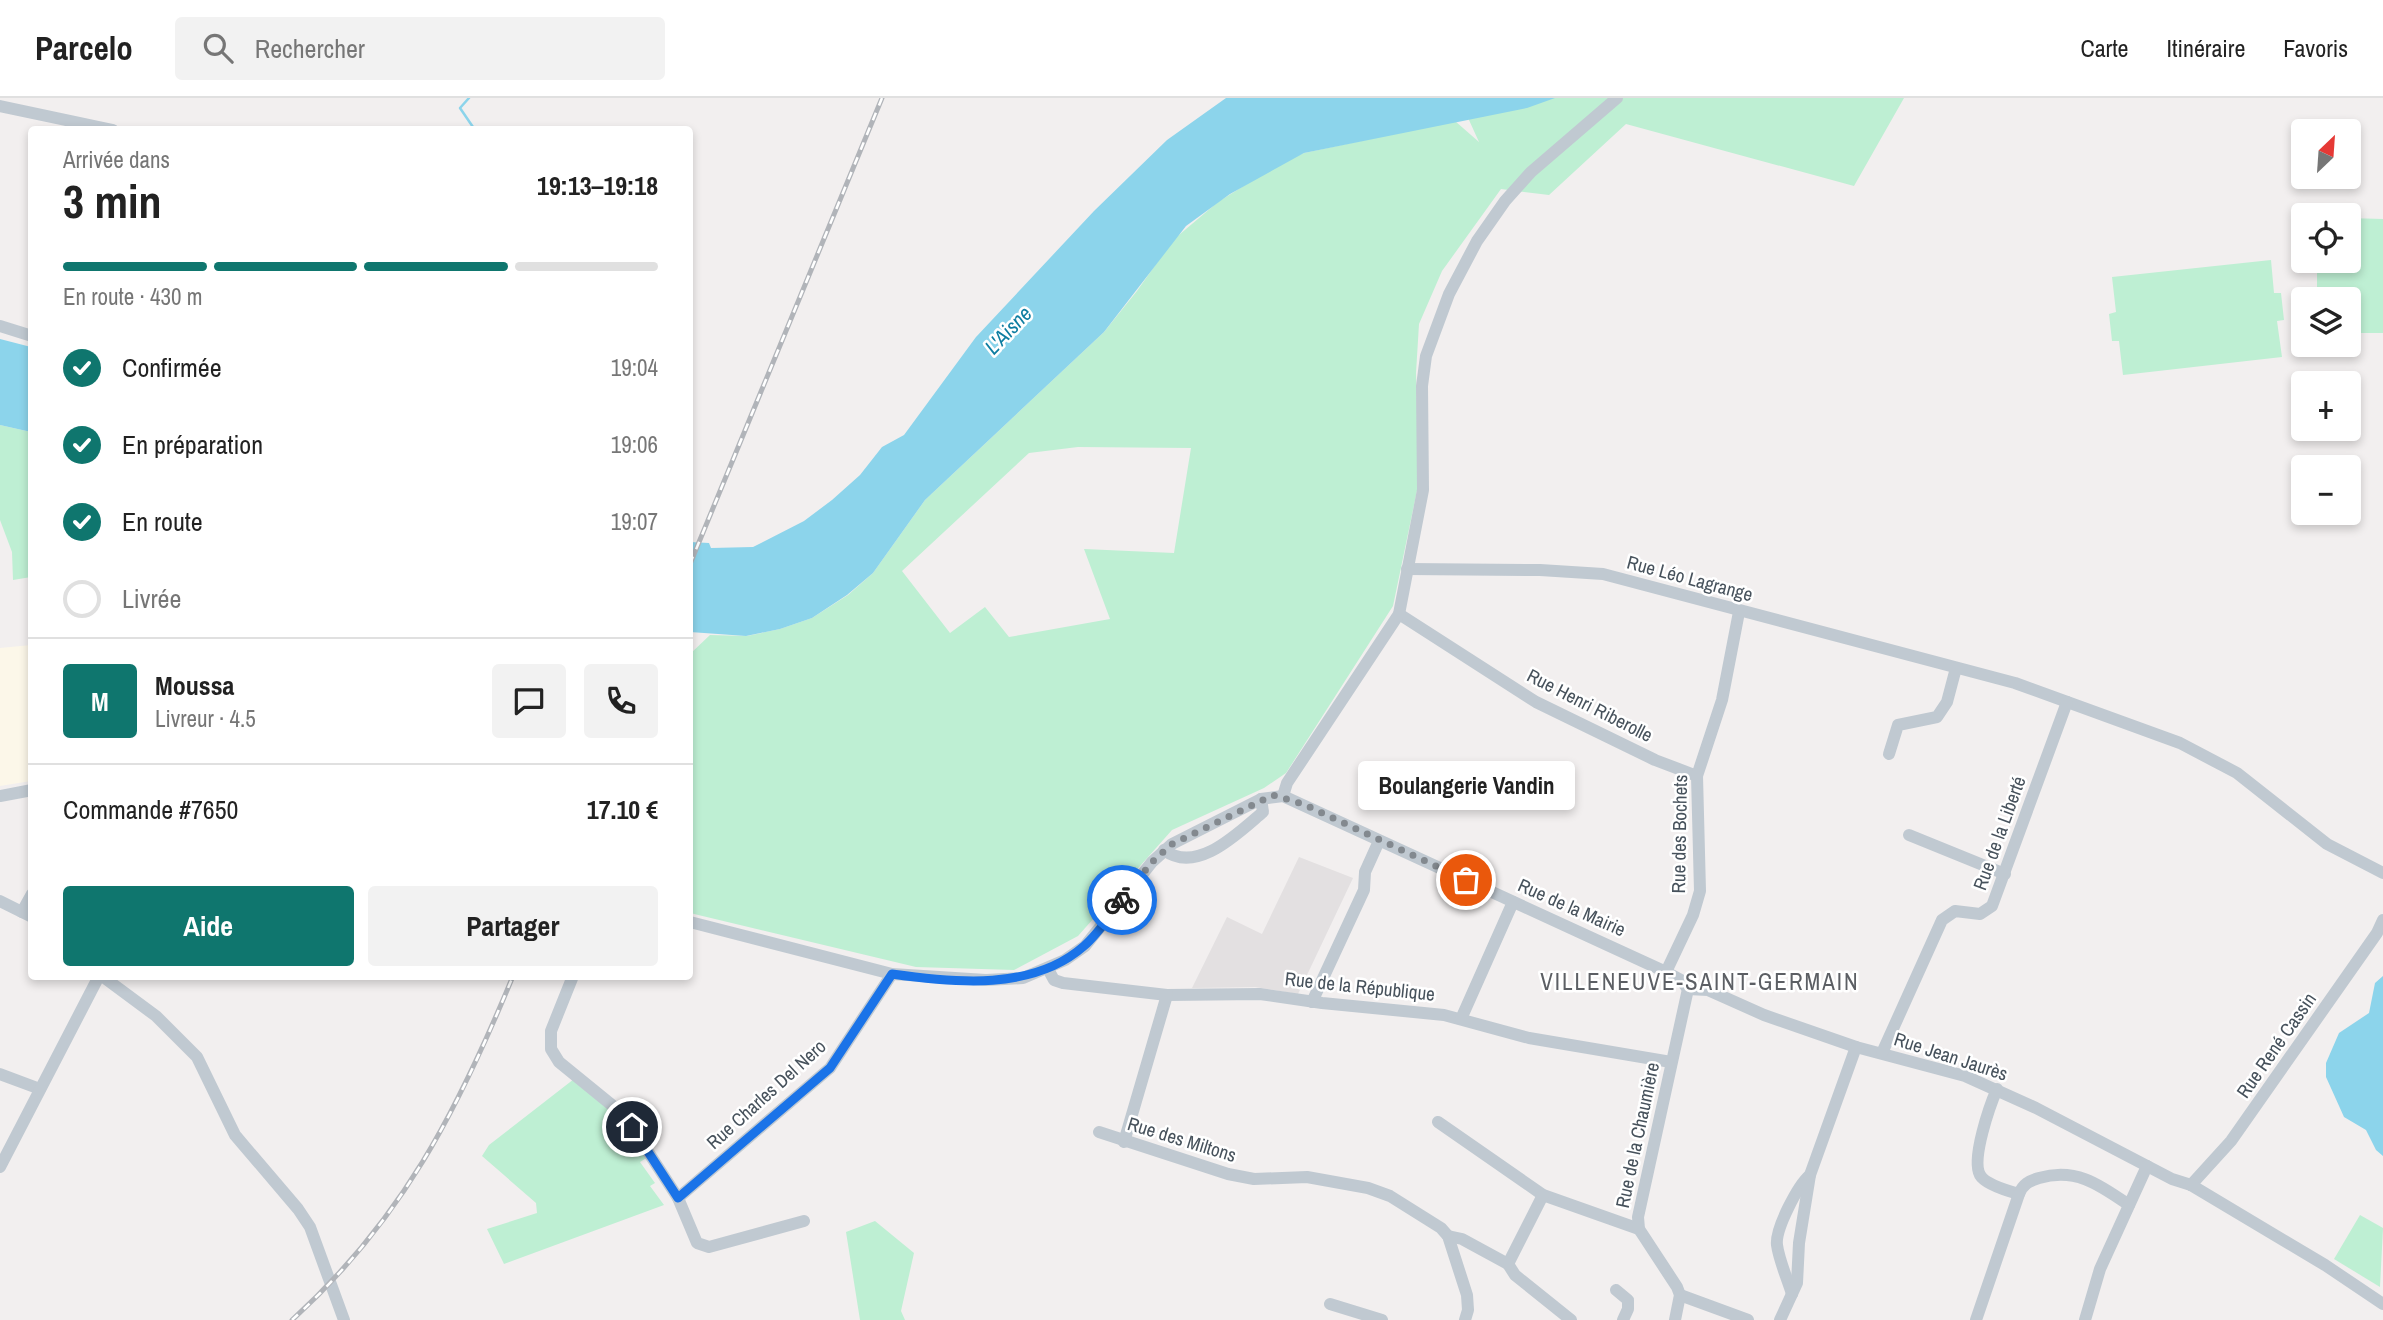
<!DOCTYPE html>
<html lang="fr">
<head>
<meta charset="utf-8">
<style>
	:root { --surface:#fff; --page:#f2f2f2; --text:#222; --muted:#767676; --line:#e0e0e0; --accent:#0f766e }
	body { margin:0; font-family:"Archivo Narrow",sans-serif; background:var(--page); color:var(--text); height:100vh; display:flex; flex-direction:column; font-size:26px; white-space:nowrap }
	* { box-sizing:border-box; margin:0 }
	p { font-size:23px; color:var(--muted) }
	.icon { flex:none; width:38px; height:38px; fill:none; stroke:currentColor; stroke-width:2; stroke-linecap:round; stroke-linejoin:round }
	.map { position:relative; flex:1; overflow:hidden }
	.details { position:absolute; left:28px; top:28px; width:665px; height:854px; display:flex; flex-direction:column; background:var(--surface); border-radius:7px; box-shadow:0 4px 10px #0003 }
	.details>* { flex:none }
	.needle { width:46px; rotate:25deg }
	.fabs { position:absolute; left:2291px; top:21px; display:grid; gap:14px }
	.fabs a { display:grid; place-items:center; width:70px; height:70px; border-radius:7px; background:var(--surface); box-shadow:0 4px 10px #0003; font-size:35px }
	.pin { position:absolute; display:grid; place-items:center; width:60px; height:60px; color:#fff; margin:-30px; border:4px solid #fff; border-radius:50%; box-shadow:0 2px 7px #0007 }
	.courier { position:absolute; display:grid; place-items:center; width:70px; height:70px; margin:-35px; border:5px solid #1a73e8; border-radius:50%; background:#fff; color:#222; box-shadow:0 2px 9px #0007 }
	.bubble { position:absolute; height:49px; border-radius:7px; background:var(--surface); box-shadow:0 4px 10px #0003; font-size:23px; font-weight:800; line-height:49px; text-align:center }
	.summary em { font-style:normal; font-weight:800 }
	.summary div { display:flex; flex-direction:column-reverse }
	.summary { display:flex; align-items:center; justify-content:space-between; height:119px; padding:0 35px }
	h1 { font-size:46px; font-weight:800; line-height:52px }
	.bar { display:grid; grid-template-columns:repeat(4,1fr); gap:10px 7px; align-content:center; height:84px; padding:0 35px }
	.bar i { height:9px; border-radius:5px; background:var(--line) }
	.bar .selected { background:var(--accent) }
	.bar p { grid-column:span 4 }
	.line { display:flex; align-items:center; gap:18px; padding:0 35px; border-top:2px solid var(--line) }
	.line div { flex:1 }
	.round { display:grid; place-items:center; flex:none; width:74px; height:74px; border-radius:7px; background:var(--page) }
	ol { padding:0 35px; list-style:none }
	li { display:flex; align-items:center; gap:21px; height:77px }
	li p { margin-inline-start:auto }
	li .icon { padding:7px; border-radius:50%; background:var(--accent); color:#fff; stroke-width:4 }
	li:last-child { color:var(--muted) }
	li i { width:38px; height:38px; border:4px solid var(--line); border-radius:50% }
	.cta { display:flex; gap:14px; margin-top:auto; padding:14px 35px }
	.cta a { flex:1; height:80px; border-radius:7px; background:var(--accent); color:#fff; font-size:28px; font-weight:800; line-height:80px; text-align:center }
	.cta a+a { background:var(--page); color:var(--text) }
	header { display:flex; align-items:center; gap:42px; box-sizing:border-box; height:98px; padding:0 35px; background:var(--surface); border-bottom:2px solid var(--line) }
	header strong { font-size:33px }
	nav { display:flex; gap:38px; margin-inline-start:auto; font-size:24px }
	.search { width:490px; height:63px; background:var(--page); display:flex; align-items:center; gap:18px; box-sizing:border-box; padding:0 24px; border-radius:7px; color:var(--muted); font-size:26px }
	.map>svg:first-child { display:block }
</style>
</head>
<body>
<header>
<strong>Parcelo</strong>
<div class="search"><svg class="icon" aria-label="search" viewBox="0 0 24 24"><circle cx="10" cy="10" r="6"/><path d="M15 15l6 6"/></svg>Rechercher</div>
<nav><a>Carte</a><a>Itinéraire</a><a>Favoris</a></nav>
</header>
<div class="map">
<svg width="2383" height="1222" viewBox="0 0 2383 1222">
	<rect width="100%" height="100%" fill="#f2efef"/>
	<polygon fill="#fcf7e9" points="31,547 31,683 0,688 0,550"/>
	<polygon fill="#e3e0e1" points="1299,759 1353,780 1298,896 1255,889 1192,890 1227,819 1262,836"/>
	<g fill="#beefd3" fill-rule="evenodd">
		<path d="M 1459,0 L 1904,0 L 1854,88 L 1626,26 L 1549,97 L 1501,91 L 1442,173 L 1419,226 L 1416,275 L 1419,383 L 1393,508 L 1286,675 L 1264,690 L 1172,732 L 1078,838 L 1014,872 L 916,869 L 690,815 L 690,556 L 710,537 L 747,538 L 780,531 L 812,520 L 848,497 L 873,475 L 925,402 L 1104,234 L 1137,193 L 1173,142 L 1218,104 L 1279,66 L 1304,55 L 1455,23 L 1479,44 ZM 1078,349 L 1191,350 L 1174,455 L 1084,451 L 1110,521 L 1009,539 L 985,509 L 950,535 L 902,473 L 1029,355 Z"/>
		<polygon points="2349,120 2383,121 2383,235 2349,235 2348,201 2317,201 2317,163 2348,163"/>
		<polygon points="2271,162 2274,195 2281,195 2284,222 2277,223 2282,259 2123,277 2119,243 2112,243 2109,216 2116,214 2112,179"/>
		<polygon points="0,327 31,334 31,479 13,482 12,454 0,422"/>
		<polygon points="574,981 612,1009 648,1059 640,1064 655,1085 650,1088 664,1107 504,1166 487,1131 537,1115 536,1105 482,1058 489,1047"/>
		<polygon points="2360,1117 2383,1130 2380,1189 2334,1161"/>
		<polygon points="875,1123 914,1155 901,1213 905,1222 860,1222 846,1134"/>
	</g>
	<g fill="#8cd4eb">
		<polygon points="1226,0 1555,0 1527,10 1304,55 1230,96 1186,128 1104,234 925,402 873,475 847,497 812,520 780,531 746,538 690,534 690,444 709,445 711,450 753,449 804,423 832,402 860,377 882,349 904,337 976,239 1094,113 1167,42"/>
		<polygon points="0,241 31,249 31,334 0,327"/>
		<polygon points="2383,878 2383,1058 2376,1052 2366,1032 2344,1019 2326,979 2326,965 2339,935 2369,915 2375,885"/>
	</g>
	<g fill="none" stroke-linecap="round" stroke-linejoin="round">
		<polyline stroke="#8cd4eb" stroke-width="2.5" points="469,0 460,10 475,32"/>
		<g stroke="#c0c9d1" stroke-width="12">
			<polyline points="0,8 113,32"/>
			<polyline points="0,228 32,238"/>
			<polyline points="1407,471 1540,472 1603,476 2015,585 2180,645 2237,675 2327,746 2383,775"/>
			<polyline points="1399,516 1536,604 1655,662 1697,678"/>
			<polyline points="1889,656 1898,627 1937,619 1947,604 1956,570"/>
			<polyline points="0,698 32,692"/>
			<polyline points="1283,698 1287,685 1399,516 1423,392 1422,288 1426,258 1449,196 1477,143 1505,103 1531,74 1617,0"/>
			<polyline points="1909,737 2005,776"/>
			<path d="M 1164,752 C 1197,777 1238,735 1263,714 L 1261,701"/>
			<polyline points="0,803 32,819"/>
			<polyline points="22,814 32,796"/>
			<polyline points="690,824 892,876 986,882 1023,880 1065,862 1085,848 1152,764 1172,746 1261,701 1283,698 1666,874 1681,882 1688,891"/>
			<polyline points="1048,871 1054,882 1063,885 1167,897 1260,896 1322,905 1444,917 1529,940 1671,964"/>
			<polyline points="1666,874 1693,817 1700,793 1697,678 1722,602 1739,514"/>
			<polyline points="102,878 156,918 197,959 235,1037 298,1111 310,1129 344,1222"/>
			<polyline points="573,878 551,933 551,951 559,964 613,1008 632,1029 678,1100 697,1145 709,1149 804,1123"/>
			<polyline points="1688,891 1708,892 1764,917 1856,949 1965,978 2036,1010 2172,1081 2191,1087"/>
			<polyline points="1312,904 1364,792 1365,774 1379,743"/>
			<polyline points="1461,921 1513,804"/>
			<polyline points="1882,955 1942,822 1955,813 1980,816 1992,808 2067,604"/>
			<polyline points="0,976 40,991"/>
			<path d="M 1997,991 C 1990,1007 1971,1061 1980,1077 C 1985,1086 2008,1093 2019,1096"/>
			<polyline points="1438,1024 1543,1097 1639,1131"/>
			<polyline points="1099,1034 1228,1076 1254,1081 1307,1079 1368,1090 1390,1098 1441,1130 1448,1138 1467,1197 1468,1212 1465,1222"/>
			<polyline points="1124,1044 1167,897"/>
			<polyline points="0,1069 99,878"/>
			<polyline points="2191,1087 2231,1043 2377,835 2383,822"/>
			<polyline points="2191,1087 2325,1167 2383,1206"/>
			<polyline points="1543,1097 1508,1166 1515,1177 1571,1222"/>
			<polyline points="678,1100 830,970 892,876"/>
			<polyline points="1448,1138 1462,1141 1508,1166"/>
			<polyline points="1616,1192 1628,1202 1628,1211 1623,1222"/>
			<path d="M 1792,1196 C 1787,1180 1779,1162 1777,1147 C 1775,1131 1798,1087 1810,1077"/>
			<polyline points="1680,1197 1748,1222"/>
			<polyline points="1330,1206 1382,1222"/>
			<polyline points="1675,1222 1680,1197 1677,1189 1639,1131 1638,1119 1688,891"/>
			<polyline points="1780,1222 1797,1185 1799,1145 1810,1077 1856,949"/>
			<path d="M 1976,1222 L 2019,1096 C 2023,1086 2029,1083 2039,1080 C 2076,1069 2100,1087 2129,1107"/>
			<polyline points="2085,1222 2100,1171 2147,1068"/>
		</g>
		<defs>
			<g id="rail">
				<polyline points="690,466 882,0"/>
				<path d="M 292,1222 C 402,1122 457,1014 513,878"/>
			</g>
		</defs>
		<use href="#rail" stroke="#b1b4b9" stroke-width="5"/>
		<use href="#rail" stroke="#fff" stroke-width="2.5" stroke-dasharray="8" stroke-linecap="butt"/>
	</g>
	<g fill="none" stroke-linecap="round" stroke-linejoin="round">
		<polyline stroke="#83898f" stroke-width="7" stroke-dasharray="0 12.6" points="1122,802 1152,764 1172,746 1273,697 1303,706 1466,782"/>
		<path stroke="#1a73e8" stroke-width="9" d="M 632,1029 L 678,1100 L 830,970 L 892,876 C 955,885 1033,893 1084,848 C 1099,835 1110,817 1122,802"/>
	</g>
	<g text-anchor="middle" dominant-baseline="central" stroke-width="5" stroke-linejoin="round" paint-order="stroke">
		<g font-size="19" fill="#47525c" stroke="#fff">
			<text transform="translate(1690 480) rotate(15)">Rue Léo Lagrange</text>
			<text transform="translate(1590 607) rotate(27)">Rue Henri Riberolle</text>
			<text transform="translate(1999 735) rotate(-70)">Rue de la Liberté</text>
			<text transform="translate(1679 736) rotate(-89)">Rue des Bochets</text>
			<text transform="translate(1572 809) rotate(24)">Rue de la Mairie</text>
			<text transform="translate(1360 888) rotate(6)">Rue de la République</text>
			<text transform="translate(2276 947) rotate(-55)">Rue René Cassin</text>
			<text transform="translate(1951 958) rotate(18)">Rue Jean Jaurès</text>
			<text transform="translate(766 996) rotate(-42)">Rue Charles Del Nero</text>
			<text transform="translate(1637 1037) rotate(-78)">Rue de la Chaumière</text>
			<text transform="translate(1182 1041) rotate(17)">Rue des Miltons</text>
		</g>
		<g font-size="21" font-style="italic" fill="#0e7da1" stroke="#fff">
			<text transform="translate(1008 232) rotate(-46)">L'Aisne</text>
		</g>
		<g font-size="23" letter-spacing="2" fill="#5c5f64" stroke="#fff">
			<text x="1700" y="883">VILLENEUVE-SAINT-GERMAIN</text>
		</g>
	</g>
</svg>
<div class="fabs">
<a><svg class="needle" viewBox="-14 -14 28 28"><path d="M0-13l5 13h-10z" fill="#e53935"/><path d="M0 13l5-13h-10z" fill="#767676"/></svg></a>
<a><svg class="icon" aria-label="locate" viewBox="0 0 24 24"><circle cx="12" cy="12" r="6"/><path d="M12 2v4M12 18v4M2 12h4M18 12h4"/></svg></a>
<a><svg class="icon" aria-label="layers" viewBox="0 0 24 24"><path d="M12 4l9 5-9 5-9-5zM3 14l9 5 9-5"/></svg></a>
<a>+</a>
<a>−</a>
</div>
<div class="pin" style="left:1466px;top:782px;background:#ea580c"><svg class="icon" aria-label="bag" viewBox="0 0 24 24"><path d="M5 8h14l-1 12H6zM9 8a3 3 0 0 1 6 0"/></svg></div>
<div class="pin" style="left:632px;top:1029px;background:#1f2937"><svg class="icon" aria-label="home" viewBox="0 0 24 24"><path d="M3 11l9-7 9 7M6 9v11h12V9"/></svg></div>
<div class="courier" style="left:1122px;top:802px"><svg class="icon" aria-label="bike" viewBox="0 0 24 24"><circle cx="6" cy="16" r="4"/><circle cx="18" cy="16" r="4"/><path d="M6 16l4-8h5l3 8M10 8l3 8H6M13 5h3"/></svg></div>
<div class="bubble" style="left:1358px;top:663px;width:217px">Boulangerie Vandin</div>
<section class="details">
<div class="summary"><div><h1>3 min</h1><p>Arrivée dans</p></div><em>19:13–19:18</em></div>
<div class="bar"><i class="selected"></i><i class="selected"></i><i class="selected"></i><i></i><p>En route · 430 m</p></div>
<ol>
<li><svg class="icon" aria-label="check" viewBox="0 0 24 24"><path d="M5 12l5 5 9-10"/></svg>Confirmée<p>19:04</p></li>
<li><svg class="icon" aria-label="check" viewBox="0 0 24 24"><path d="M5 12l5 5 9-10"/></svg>En préparation<p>19:06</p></li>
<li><svg class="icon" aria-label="check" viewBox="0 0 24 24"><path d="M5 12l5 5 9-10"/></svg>En route<p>19:07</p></li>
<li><i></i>Livrée</li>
</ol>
<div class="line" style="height:126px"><b class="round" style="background:var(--accent);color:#fff">M</b><div><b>Moussa</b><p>Livreur · 4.5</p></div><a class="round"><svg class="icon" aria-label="chat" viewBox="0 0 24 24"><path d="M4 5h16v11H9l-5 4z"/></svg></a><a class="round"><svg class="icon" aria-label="phone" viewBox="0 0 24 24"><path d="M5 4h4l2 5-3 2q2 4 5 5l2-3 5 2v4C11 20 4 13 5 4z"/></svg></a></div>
<div class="line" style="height:91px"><div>Commande #7650</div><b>17.10 €</b></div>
<div class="cta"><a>Aide</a><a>Partager</a></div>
</section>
</div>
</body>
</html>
